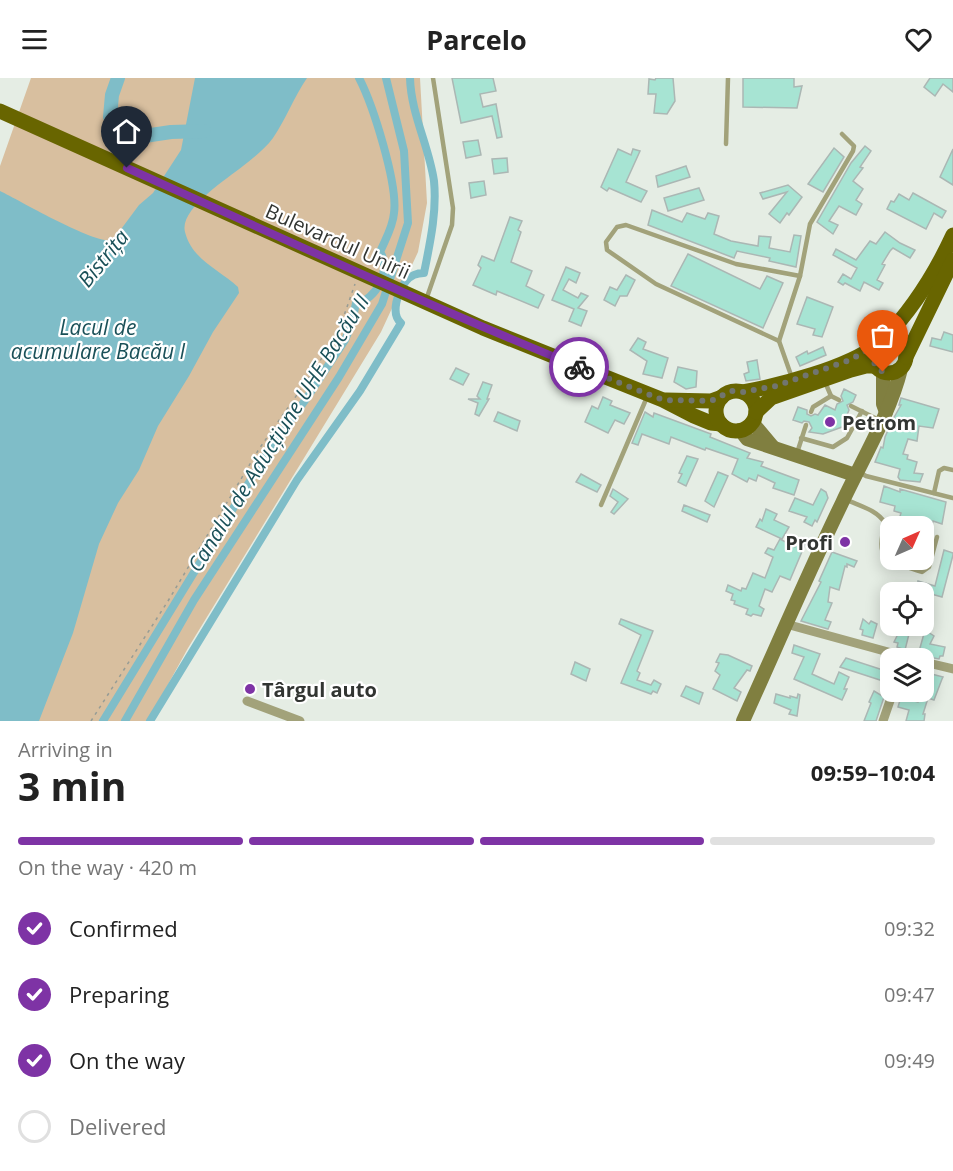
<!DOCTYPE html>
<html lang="en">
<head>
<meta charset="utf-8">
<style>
	:root { --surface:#fff; --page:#f6f6f6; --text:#222; --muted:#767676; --line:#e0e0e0; --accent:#7e33a5 }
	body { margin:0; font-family:"Open Sans",sans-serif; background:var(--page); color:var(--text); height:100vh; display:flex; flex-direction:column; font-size:22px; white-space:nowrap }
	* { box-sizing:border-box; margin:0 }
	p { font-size:20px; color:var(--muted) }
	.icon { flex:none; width:33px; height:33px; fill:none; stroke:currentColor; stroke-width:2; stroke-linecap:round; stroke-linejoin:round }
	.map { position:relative; height:643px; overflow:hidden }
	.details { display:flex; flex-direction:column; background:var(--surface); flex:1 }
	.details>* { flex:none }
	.needle { width:39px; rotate:45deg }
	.controls { position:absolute; left:880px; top:438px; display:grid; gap:12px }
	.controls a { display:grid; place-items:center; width:54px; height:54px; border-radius:12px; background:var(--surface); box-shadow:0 3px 15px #0003; font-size:30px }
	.pin { position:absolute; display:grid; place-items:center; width:51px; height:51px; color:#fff; margin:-62px -26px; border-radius:50% 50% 50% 0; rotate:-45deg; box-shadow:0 0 6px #0007 }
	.pin .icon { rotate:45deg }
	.courier { position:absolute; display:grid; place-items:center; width:60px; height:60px; margin:-30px; border:4px solid #7e33a5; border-radius:50%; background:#fff; color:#222; box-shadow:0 2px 8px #0007 }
	.head em { font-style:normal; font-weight:700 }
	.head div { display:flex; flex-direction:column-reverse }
	.head { display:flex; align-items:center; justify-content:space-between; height:102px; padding:0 18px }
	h1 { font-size:39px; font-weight:700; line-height:45px }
	.bar { display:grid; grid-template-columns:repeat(4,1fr); gap:9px 6px; align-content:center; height:72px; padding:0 18px }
	.bar i { height:8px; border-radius:4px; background:var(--line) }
	.bar .active { background:var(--accent) }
	.bar p { grid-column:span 4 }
	ol { padding:0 18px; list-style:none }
	li { display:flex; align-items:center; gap:18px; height:66px }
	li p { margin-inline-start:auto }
	li .icon { padding:6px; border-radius:50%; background:var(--accent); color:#fff; stroke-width:4 }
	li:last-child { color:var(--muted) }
	li i { width:33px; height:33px; border:3px solid var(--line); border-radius:50% }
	header { display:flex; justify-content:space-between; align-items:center; height:78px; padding:0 18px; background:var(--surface); font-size:27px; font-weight:700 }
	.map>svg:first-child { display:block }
</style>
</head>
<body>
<header><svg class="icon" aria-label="menu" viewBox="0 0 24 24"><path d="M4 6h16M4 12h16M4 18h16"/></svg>Parcelo<svg class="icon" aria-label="heart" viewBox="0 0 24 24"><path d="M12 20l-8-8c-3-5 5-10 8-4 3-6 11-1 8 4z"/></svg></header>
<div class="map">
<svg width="953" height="643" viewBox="0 0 953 643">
	<rect width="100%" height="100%" fill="#e5ede4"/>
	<polygon fill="#d8bf9f" points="31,0 420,0 427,125 418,174 381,254 188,570 148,643 0,643 0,88"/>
	<path fill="#7fbdc8" d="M 195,0 L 307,0 C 294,19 286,41 273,60 C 265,71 253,80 243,88 C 227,101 179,131 185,154 C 192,182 220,192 238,209 L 239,215 L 213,254 L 189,298 L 158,348 L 139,392 L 118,425 L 99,466 L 73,555 L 39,643 L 0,643 L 0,113 C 21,123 95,167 113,162 L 139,127 L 153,115 L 181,72 Z"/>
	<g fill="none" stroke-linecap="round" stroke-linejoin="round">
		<g stroke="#7fbdc8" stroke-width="8">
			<path d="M 103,643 L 264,380 L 306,321 L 345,262 L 352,245 L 356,225 C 376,223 392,191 380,174 C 385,162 393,149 394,135 C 398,106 373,27 359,0"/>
			<polyline points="125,643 194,522 339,299 382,226 408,145 404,73 386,0"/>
			<path d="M 150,643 L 297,402 L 360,313 L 401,245 C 390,236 398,213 406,203 C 411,197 417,195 424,195 C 430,165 437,134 434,103 C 429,68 411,36 410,0"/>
		</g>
		<polyline stroke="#7fbdc8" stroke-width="14" points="118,0 112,17 110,39 121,56 131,60 171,54 204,53"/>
	</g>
	<g fill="#a7e4d3" stroke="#abb7b4" stroke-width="1.5">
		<polygon points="452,0 493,0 496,13 480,16 483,29 496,26 502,59 497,60 492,38 461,45"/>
		<polygon points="656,0 673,0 675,23 667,36 654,35 656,16 648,16 649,1 655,2"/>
		<polygon points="743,0 794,0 794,9 802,8 797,30 743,29"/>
		<polygon points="930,0 953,0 953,14 943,6 935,18 924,9"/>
		<polygon points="478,62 481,77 466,80 463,64"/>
		<polygon points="865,68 871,73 860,89 863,90 853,103 863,111 856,122 862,126 856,137 839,128 829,143 838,147 833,156 817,144 851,85"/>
		<polygon points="834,70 844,79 823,114 808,106"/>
		<polygon points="618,71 631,77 633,71 640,73 626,104 647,113 641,124 609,110 607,113 601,109"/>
		<polygon points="953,71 953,107 940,99"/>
		<polygon points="507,80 508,94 494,96 492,81"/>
		<polygon points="686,88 690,99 658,109 656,98"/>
		<polygon points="484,103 486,117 471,120 469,105"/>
		<polygon points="788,107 802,119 789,137 787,135 780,145 769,136 787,114 763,121 760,115"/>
		<polygon points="699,110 704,122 668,133 664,120"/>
		<polygon points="913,115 946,133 942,140 934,135 926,151 887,131 891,123 894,124 899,116 909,122"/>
		<polygon points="652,132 682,144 687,135 705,141 708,135 719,138 714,156 731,163 758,168 759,158 771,159 769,170 790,174 794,157 801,158 796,189 769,183 770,180 737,173 734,180 648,147"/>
		<polygon points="510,139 522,143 518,152 521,154 511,184 532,193 526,208 544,217 538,230 497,213 496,217 473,207 481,190 478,187 482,178 494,183"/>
		<polygon points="885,154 900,165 915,172 910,180 893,170 890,173 882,186 885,187 877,202 883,205 879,212 864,204 860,213 845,205 843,207 838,204 843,196 851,201 857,190 833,177 836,171 856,182 870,163 876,166"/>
		<polygon points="688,176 760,211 767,198 783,205 763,250 671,208"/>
		<polygon points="566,189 580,195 576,205 569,201 563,212 578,220 581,215 588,218 578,230 587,233 581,248 569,243 574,231 552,222"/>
		<polygon points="626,197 635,202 627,218 620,218 615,228 604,222 610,209 617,212"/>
		<polygon points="807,219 833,229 822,259 813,257 815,251 797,246"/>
		<polygon points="944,254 953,257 953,274 930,268 932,260 941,262"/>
		<polygon points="638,260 646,264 643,271 668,280 662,300 643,296 647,283 630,272"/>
		<polygon points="823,269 826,277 800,288 796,279 807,273 808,276"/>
		<polygon points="757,282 760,301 746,303 744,296 749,294 747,284"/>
		<polygon points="678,289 697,293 696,309 686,311 674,304"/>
		<polygon points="456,290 469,296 463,307 450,301"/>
		<polygon points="483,304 492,307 487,321 489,321 479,338 475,336 478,325 468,321 480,321 477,318"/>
		<polygon points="844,311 856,317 853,324 847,327 849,332 847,337 851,338 842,349 823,356 809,354 812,350 809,344 804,343 802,345 793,342 798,329 807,332 807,336 811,338 815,336 818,337 825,327 835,332 837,326 843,323 841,318"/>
		<polygon points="603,319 612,323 610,327 630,335 624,346 615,342 608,355 585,344 592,328 598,331"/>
		<polygon points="901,320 939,331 933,350 919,348 917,363 908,361 903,376 908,377 907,381 917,384 914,395 923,396 920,404 900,402 898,399 900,391 875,384 881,369 883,370 885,359 892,343 901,327 899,327"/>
		<polygon points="498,334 520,343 517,353 494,343"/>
		<polygon points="645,334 653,339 654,335 711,356 710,359 750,375 747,380 763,384 761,388 799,402 794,417 773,410 775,405 758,397 756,403 749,400 747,404 732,396 738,381 706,370 705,372 671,359 669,366 642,356 638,367 632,365"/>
		<polygon points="687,378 698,381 686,408 678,404 682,396 679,395"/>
		<polygon points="718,394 728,398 714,429 705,423"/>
		<polygon points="581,396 601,407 597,414 576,404"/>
		<polygon points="884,408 900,414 900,411 946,424 942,446 933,443 926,470 924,470 924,448 897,448 901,435 894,433 895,428 880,424"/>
		<polygon points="613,411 628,421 614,436 611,434 618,424 610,418"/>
		<polygon points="821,411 826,414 828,420 817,444 815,442 812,448 804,444 807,439 789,433 795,420 813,427"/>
		<polygon points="684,427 710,437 707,444 682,433"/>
		<polygon points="766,431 777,436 774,442 789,449 782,461 756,449 760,441 762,443"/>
		<polygon points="798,460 806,464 790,502 780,498 772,514 765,511 759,528 764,531 761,538 753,536 751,538 746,536 748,531 734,526 735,523 731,522 733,516 726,513 728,507 741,513 742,510 746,511 753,495 765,500 773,479 765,475 768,470 774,472 780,461 795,469"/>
		<polygon points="944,472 953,475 953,477 942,519 917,512 918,503 935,508"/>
		<polygon points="832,474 857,483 854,489 847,486 847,489 845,488 839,512 830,509 828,524 832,525 825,542 831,544 828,551 801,543 821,504 819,503"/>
		<polygon points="621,541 653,553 637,593 640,595 637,602 651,607 654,602 661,606 657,615 653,613 651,616 621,605 641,557 619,546"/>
		<polygon points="863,541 869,546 871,543 877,546 873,560 862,557 863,552 860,551"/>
		<polygon points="899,548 911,548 905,572 897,569 898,565 894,564 898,556 895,555"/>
		<polygon points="925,552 934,558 930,566 945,569 943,578 940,578 939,581 918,577"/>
		<polygon points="794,567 820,576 812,596 834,606 839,594 849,599 844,611 847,611 842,622 794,601 804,579 792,575"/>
		<polygon points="720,576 728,577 752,588 750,593 747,592 734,610 741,614 737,623 713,611 720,597 715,593 719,585 716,584"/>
		<polygon points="846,580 886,593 883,603 840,589"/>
		<polygon points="575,584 590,591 586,603 571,596"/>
		<polygon points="924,594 943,599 942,601 934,622 928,620 923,636 925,636 924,643 906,643 909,632 898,629 901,619 918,624 921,614 924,614"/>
		<polygon points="686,608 703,615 699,626 681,618"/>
		<polygon points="874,613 884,619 876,643 864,643 871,625 869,624"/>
		<polygon points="776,616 790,620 790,618 797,620 798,616 800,617 797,638 789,636 791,632 774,625"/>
	</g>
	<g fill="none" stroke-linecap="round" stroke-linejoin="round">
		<polyline stroke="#969c95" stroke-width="1.5" stroke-dasharray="3 4.5" stroke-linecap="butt" points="91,643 168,523 259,371 315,291 339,252 355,206"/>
		<g stroke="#a2a27a" stroke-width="4.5">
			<polyline points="726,66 728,0"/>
			<polyline points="426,222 452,147 453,130 433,0"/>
			<polyline points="779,263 656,206 607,172 606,164 617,149 626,147 736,186 800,198"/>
			<polyline points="792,300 779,263 800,198 810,146 853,73 854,68 842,56"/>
			<polyline points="825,304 831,318 839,322"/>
			<polyline points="851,328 881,343"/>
			<polyline points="811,334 813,329 831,318"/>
			<polyline points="801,360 833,369 847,360 862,333"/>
			<polyline points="797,375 806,347"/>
			<polyline points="859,394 866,398 953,420"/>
			<polyline points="934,415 939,393 944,390 953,392"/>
			<path d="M 847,422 C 860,428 877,432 885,445 C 874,485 888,482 922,494 L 929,489 L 937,459"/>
			<polyline points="601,427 647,319"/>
		</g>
		<g stroke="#a2a27a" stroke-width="9">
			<polyline points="786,546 910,580"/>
			<polyline points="924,584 953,591"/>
			<polyline points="247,623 300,643"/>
			<polyline points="883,643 893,614"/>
		</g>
		<g stroke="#807f40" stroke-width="14">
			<polyline points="883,294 883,326 886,334"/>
			<polyline points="752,344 773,369"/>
			<polyline points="740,352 747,361 855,397"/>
			<path d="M 743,643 C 776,570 807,497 842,425 C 862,382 890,336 901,291"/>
		</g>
		<g stroke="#686500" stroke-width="15">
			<polyline points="0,33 483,250 663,322 694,338 711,345 721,346"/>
			<circle cx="889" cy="278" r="17"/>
			<path d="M 882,263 C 912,232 935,196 953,157"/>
			<polyline points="906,279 953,182"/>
			<circle cx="736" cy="333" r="20"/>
			<path d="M 743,314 C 781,307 846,290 877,267"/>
			<polyline points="666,322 711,323 722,319"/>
			<polyline points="756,334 771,320 851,292 866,288 876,288"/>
		</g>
	</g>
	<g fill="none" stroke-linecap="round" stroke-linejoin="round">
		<path stroke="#717570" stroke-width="6" stroke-dasharray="0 10.8" d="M 579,289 L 663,322 L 711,323 L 731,313 L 743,314 L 776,308 L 850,282 L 877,267 C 870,277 872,287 883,294"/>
		<path stroke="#7e33a5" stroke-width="8" d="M 127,90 C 277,158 427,227 579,289"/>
	</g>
	<g fill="#7e33a5" stroke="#fff" stroke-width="2">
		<circle cx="830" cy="344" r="6"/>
		<circle cx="845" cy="464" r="6"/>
		<circle cx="250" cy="611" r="6"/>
	</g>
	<g text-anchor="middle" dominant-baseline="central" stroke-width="4.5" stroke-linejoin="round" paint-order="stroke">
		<g font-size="20" fill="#323532" stroke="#fff">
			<text transform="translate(338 163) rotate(24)">Bulevardul Unirii</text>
		</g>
		<g font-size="20" font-weight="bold" fill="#323532" stroke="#fff" text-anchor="start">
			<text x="842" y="344">Petrom</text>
			<text x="833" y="464" text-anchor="end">Profi</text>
			<text x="262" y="611">Târgul auto</text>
		</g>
		<g font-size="21" font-style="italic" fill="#1a5058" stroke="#fff">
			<text transform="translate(103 180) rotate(-51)">Bistrița</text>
			<text x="98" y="249">Lacul de<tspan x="98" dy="24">acumulare Bacău I</tspan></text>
			<text transform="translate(278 355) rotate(-58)">Canalul de Aducțiune UHE Bacău II</text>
		</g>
	</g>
</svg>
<div class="controls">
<a><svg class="needle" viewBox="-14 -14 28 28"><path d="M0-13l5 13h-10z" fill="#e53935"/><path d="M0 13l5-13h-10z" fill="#767676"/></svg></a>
<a><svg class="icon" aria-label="locate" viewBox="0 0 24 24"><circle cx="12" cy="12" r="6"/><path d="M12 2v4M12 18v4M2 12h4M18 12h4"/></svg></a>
<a><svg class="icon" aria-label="layers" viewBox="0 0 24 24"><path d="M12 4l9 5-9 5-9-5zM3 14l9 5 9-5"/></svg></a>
</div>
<div class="pin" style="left:883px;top:294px;background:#ea580c"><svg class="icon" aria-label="bag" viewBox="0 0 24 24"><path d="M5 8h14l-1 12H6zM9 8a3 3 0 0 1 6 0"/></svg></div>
<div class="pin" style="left:127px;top:90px;background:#1f2937"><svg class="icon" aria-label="home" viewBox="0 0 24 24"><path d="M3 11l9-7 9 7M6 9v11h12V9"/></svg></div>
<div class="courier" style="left:579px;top:289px"><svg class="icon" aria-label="bike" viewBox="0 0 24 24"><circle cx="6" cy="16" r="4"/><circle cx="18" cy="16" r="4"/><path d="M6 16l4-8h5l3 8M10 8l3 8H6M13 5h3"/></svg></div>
</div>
<section class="details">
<div class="head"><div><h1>3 min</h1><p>Arriving in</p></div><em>09:59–10:04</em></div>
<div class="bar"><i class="active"></i><i class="active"></i><i class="active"></i><i></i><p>On the way · 420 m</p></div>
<ol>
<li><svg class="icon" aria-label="check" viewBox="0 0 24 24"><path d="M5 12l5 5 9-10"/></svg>Confirmed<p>09:32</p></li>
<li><svg class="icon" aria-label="check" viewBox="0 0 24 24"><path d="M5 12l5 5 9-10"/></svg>Preparing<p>09:47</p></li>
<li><svg class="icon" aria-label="check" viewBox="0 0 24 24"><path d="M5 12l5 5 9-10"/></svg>On the way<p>09:49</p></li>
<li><i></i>Delivered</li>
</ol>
</section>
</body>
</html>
